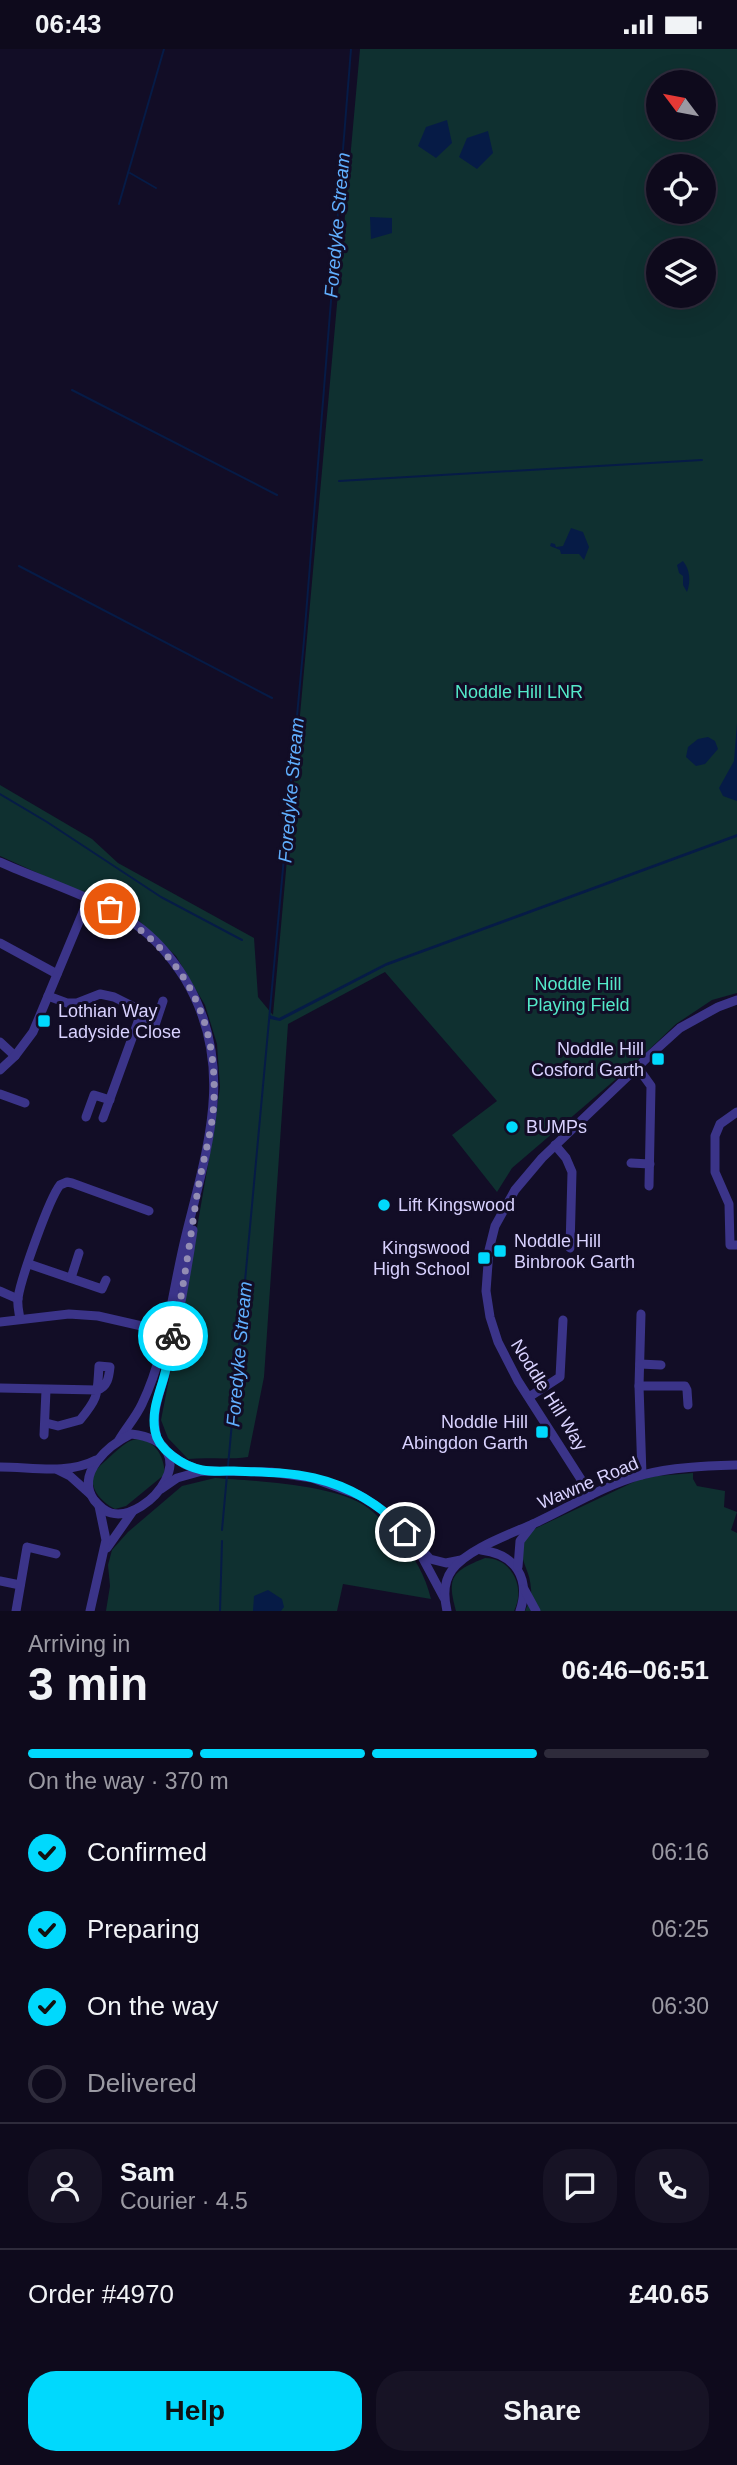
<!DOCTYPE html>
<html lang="en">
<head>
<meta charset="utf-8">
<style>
	:root { --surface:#0e0a1c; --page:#171325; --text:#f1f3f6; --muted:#9b9aa3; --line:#2e2b3b; --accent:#00d9fd }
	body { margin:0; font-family:Helvetica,sans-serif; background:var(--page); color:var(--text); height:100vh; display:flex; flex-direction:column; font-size:26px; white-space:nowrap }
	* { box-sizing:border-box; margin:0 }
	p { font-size:23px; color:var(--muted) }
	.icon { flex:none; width:38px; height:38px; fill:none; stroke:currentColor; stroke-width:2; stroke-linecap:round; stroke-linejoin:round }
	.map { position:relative; height:1562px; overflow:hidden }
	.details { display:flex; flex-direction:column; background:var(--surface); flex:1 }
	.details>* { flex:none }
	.needle { width:46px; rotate:302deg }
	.buttons { position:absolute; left:646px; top:21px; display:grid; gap:14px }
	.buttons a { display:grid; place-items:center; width:70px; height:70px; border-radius:50%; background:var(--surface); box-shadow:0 7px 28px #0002,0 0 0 2px var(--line); font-size:35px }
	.pin { position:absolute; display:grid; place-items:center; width:60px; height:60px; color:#fff; margin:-30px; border:4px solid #fff; border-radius:50%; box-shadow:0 2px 7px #0007 }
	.courier { position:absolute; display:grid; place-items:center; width:70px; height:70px; margin:-35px; border:5px solid #00d9fd; border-radius:50%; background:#fff; color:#222; box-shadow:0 2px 9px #0007 }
	.summary em { font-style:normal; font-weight:700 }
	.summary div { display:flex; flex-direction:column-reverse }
	.summary { display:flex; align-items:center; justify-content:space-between; height:119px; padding:0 28px }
	h1 { font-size:46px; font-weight:700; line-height:52px }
	.bar { display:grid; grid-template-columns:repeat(4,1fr); gap:10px 7px; align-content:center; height:84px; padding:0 28px }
	.bar i { height:9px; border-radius:5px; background:var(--line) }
	.bar .on { background:var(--accent) }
	.bar p { grid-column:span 4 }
	.line { display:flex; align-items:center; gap:18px; padding:0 28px; border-top:2px solid var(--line) }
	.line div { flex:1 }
	.round { display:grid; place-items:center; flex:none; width:74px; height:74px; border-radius:28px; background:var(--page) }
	ol { padding:0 28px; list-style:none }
	li { display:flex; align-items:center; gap:21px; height:77px }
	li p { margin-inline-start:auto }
	li .icon { padding:7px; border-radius:50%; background:var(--accent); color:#111; stroke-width:4 }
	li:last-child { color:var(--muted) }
	li i { width:38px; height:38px; border:4px solid var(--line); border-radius:50% }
	.action { display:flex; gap:14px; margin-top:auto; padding:14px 28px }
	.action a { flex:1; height:80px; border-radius:28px; background:var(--accent); color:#111; font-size:28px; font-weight:700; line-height:80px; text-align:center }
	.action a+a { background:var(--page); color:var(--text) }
	.status { display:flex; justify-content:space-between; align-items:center; height:49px; padding:0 35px; background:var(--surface); direction:ltr }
	.status svg { height:19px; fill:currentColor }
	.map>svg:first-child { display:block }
</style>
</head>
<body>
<div class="status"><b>06:43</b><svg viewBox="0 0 49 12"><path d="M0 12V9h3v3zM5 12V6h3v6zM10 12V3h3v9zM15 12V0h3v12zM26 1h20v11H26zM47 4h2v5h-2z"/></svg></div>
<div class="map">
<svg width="737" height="1562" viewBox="0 0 737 1562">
	<rect width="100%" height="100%" fill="#120d26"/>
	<g fill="#0f3030" fill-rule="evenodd">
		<path d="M 360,0 L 737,0 L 737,944 L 712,951 L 676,975 L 636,1013 L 512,1119 L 497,1143 L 452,1086 L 497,1052 L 385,923 L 288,975 L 264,1328 L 248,1408 C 227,1411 208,1408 188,1410 L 168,1389 L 161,1371 L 184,1253 L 213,1087 L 220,1038 L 217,995 L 205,956 L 176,907 L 135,868 L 0,807 L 0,736 L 92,790 L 118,814 L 254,889 L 258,948 L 273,966 ZM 658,33 L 704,33 L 704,79 L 658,79 ZM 658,117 L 704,117 L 704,163 L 658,163 ZM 658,201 L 704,201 L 704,247 L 658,247 Z"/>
		<path d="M 137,1390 C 156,1391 164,1408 165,1425 L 126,1457 L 115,1460 C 101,1453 85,1436 97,1420 C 102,1414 109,1409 114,1404 C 121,1398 128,1391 137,1390 Z"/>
		<path d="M 693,1424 L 693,1430 L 697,1437 L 725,1442 L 724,1458 L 737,1463 L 731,1481 L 737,1484 L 737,1562 L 525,1562 C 528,1556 532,1547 531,1540 C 530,1515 512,1509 530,1482 L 638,1431 L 657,1427 Z"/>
		<path d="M 215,1429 C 254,1432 336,1435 368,1459 C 379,1467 389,1479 398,1489 C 415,1508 425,1526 431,1550 L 343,1535 L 337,1562 L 106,1562 L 110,1537 L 108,1516 L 112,1501 L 128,1483 L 182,1437 Z"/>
		<path d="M 485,1509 C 512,1509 526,1539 514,1562 L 456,1562 C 446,1527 453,1522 485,1509 Z"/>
	</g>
	<g fill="#061b46">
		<polygon points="447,71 452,94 436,109 418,97 426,78"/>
		<polygon points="488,82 493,104 477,120 459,108 467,89"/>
		<polygon points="370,168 392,169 392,184 371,190"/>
		<polygon points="571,479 583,483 589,498 584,511 579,505 561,505 560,501 550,497 551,494 555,495 556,498 563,497"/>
		<path d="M 683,512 C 690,521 691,532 687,543 L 683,536 L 683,527 L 679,524 L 677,516 Z"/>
		<polygon points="737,674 737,752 723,747 719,739 734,712"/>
		<polygon points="708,688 715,692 718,700 705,715 696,717 686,708 688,698 698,690"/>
		<polygon points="737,785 737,788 386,917 280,972 270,970 270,966 279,969 386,914"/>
		<polygon points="268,1541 282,1550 284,1558 281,1562 253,1562 254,1547"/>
	</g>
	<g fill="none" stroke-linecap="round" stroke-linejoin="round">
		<g stroke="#061b46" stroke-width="2">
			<polyline points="130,124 156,139"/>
			<polyline points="119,155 164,0"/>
			<polyline points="72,341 277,446"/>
			<polyline points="339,432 702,411"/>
			<polyline points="19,517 272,649"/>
			<polyline points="0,745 47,773 161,848 242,891"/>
			<polyline points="228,1417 304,591 351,0"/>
			<polyline points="222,1481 227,1426"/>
			<polyline points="220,1562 222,1492"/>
		</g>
		<g stroke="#3b3489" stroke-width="9">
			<path d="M 0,813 C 42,832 98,849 135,875 C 155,889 172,909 185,930 C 236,1015 208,1097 186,1186 C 172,1242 167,1303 142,1355 C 136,1368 126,1379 119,1391"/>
			<polyline points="0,894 57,925"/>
			<polyline points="48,947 67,954 77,954 100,945 114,948 138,960 139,970 103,1069"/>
			<polyline points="139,970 155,976 163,952"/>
			<polyline points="0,993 15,1007"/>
			<polyline points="638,1019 651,1037 649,1137"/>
			<polyline points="0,1021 15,1007 33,983 88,851"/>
			<polyline points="0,1045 25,1054"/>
			<polyline points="737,1063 720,1075 715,1087 715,1123 729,1155 730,1196 737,1196"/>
			<polyline points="86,1068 94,1046 110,1051"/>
			<polyline points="555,1096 566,1109 572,1123 570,1199"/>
			<polyline points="631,1114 650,1115"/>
			<polyline points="29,1215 102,1240 106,1231"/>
			<polyline points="71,1229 79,1204"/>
			<polyline points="0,1242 18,1250"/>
			<polyline points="641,1265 639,1337 642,1426"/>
			<path d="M 20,1270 C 19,1263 17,1256 18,1249 C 21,1229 49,1150 60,1136 L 67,1133 L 72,1134 L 149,1162"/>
			<polyline points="0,1273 69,1265 98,1267 168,1283"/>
			<polyline points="640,1315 661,1316"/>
			<polyline points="639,1337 685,1337 687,1341 688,1356"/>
			<path d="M 0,1339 L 97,1341 C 108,1338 109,1327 110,1318 L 99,1317 C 97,1346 99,1348 80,1371 L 58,1377 L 46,1374"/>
			<polyline points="529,1348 560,1328 563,1271"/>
			<path d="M 131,1385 C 211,1394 149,1474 111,1464 C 104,1462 99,1457 94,1451 C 75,1424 109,1396 131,1385 Z"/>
			<polyline points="44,1386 46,1341"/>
			<path d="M 158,1393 C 150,1364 158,1351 165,1325 C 177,1278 186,1229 193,1181"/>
			<polyline points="167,1403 184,1415 202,1422"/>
			<path d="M 0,1418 C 32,1418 67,1426 96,1411"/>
			<polyline points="58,1421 70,1427 90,1445"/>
			<polyline points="161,1440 177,1429 202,1422 271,1423 312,1429 359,1446 378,1458 396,1472 430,1510 446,1514 461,1511"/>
			<polyline points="591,1446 518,1332 498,1293 490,1268 486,1242 489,1201 495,1177 515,1141 542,1109 649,1007 680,979 718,958 737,951"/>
			<polyline points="107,1499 133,1462"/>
			<path d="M 481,1501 C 515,1505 531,1529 520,1562"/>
			<polyline points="421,1506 444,1549"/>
			<polyline points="518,1518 520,1492 533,1475"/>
			<polyline points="0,1532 20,1536"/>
			<polyline points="524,1540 536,1562"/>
			<polyline points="16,1562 27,1498 56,1505"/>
			<polyline points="90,1562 106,1491 99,1457"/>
			<path d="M 447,1562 C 444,1549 443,1533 452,1521 C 467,1500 511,1485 535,1474 C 570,1458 604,1436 642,1426 C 672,1418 706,1417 737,1416"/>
		</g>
	</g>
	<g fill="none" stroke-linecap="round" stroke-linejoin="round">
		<path stroke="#938db3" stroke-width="7" stroke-dasharray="0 12.6" d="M 110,860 C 182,903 217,966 214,1050 C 213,1080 203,1110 198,1140 C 190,1189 184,1239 173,1287"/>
		<path stroke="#00d9fd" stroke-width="9" d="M 173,1287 C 170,1300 168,1312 165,1324 C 160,1344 151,1361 155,1382 C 158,1401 183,1417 202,1421 C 212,1423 224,1422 234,1422 C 261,1423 288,1423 314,1429 C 349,1437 382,1456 405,1483"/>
	</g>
	<g fill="#00d9fd" stroke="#120d26" stroke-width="2.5">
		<rect x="37" y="965" width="14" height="14" rx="3.5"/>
		<rect x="651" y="1003" width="14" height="14" rx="3.5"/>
		<circle cx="512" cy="1078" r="7"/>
		<circle cx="384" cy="1156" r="7"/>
		<rect x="493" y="1195" width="14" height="14" rx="3.5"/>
		<rect x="477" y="1202" width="14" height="14" rx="3.5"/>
		<rect x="535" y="1376" width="14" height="14" rx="3.5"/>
	</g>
	<g text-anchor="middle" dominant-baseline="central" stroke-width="6" stroke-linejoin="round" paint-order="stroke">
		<g font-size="18" fill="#54e9c9" stroke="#120d26">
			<text x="519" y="643">Noddle Hill LNR</text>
			<text x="578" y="935">Noddle Hill<tspan x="578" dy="21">Playing Field</tspan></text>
		</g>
		<g font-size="18" fill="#d9d2ff" stroke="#120d26" text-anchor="start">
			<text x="58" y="962">Lothian Way<tspan x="58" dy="21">Ladyside Close</tspan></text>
			<text x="644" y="1000" text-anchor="end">Noddle Hill<tspan x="644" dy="21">Cosford Garth</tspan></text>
			<text x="526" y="1078">BUMPs</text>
			<text x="398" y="1156">Lift Kingswood</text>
			<text x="514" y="1192">Noddle Hill<tspan x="514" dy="21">Binbrook Garth</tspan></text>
			<text x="470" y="1199" text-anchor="end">Kingswood<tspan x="470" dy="21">High School</tspan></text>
			<text x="528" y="1373" text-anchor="end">Noddle Hill<tspan x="528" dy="21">Abingdon Garth</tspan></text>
		</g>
		<g font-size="18" fill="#d9d2ff" stroke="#120d26">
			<text transform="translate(549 1346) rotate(58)">Noddle Hill Way</text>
			<text transform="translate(588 1434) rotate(-23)">Wawne Road</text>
		</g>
		<g font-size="19" font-style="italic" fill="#60afff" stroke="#120d26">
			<text transform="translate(337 176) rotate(-85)">Foredyke Stream</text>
			<text transform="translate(291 741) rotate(-85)">Foredyke Stream</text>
			<text transform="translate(239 1305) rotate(-85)">Foredyke Stream</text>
		</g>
	</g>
</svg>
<div class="buttons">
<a><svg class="needle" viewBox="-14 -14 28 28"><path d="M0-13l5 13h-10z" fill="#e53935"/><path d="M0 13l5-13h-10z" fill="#9b9aa3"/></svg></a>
<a><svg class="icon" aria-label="locate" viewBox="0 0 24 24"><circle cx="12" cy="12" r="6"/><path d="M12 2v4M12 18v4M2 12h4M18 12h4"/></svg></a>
<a><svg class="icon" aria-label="layers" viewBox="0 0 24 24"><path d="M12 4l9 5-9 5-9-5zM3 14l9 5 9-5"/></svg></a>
</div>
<div class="pin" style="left:110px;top:860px;background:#ea580c"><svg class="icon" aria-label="bag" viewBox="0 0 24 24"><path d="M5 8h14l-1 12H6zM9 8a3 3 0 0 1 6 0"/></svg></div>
<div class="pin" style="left:405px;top:1483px;background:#1f2937"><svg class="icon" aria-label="home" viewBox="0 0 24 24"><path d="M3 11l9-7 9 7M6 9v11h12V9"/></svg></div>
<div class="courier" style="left:173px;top:1287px"><svg class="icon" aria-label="bike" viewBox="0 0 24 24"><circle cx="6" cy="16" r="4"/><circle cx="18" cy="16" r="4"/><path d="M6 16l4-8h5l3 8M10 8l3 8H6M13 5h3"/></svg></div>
</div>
<section class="details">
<div class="summary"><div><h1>3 min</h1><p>Arriving in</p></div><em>06:46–06:51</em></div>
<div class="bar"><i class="on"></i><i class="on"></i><i class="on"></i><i></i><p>On the way · 370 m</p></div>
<ol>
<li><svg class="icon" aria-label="check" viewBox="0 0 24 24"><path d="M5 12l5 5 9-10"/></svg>Confirmed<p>06:16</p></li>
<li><svg class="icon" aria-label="check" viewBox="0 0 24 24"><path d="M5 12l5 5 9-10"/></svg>Preparing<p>06:25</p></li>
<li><svg class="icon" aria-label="check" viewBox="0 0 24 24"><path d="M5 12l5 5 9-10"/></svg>On the way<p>06:30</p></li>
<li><i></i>Delivered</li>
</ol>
<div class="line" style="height:126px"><a class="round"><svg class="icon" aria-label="person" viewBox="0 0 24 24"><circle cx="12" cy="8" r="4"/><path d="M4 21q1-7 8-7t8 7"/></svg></a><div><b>Sam</b><p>Courier · 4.5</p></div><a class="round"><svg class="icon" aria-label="chat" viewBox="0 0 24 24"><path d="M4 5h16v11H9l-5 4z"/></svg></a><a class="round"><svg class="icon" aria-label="phone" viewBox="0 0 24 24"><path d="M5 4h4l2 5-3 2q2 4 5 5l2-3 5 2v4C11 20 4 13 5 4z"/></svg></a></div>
<div class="line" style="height:91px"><div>Order #4970</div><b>£40.65</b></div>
<div class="action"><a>Help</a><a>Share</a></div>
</section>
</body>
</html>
